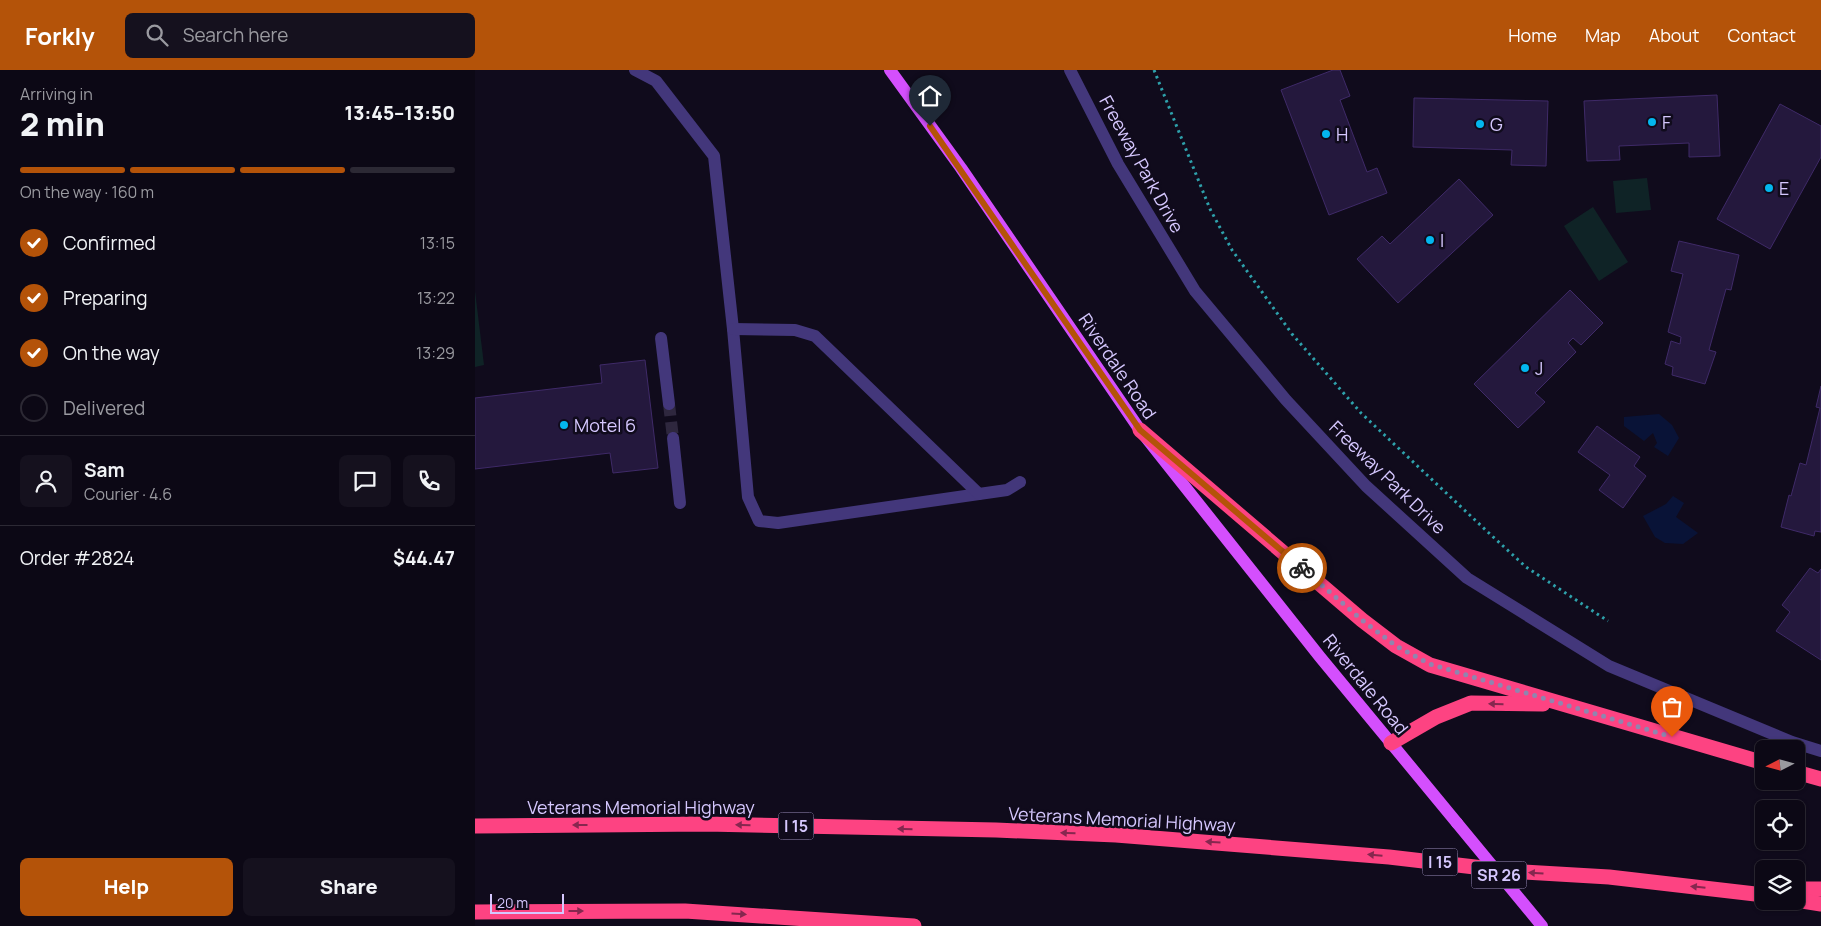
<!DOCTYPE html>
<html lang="en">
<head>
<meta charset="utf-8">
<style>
	:root { --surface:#0c0815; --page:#15111e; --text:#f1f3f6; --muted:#9a9aa0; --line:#2c2934; --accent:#b45309 }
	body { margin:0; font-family:Manrope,sans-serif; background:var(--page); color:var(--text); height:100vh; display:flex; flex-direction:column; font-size:19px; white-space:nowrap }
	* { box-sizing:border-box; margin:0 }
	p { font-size:16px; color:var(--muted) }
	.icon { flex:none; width:28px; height:28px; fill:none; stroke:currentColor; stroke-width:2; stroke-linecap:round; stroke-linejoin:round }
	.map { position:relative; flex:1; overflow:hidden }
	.panel { display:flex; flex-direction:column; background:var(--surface); width:475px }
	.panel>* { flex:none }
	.needle { width:32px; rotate:264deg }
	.fabs { position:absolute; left:1280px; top:670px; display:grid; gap:10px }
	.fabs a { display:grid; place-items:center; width:50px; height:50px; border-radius:8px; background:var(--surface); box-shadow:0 1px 4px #0004,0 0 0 1px var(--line); font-size:25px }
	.scale { position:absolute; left:15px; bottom:12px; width:74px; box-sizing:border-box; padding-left:5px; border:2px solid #d5c7fe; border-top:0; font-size:14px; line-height:18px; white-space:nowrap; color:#d5c7fe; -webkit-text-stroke:4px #100b1c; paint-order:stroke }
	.pin { position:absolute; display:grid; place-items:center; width:42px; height:42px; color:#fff; margin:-51px -21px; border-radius:50% 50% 50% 0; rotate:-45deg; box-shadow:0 0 5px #0007 }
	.pin .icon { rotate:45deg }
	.courier { position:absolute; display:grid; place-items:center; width:50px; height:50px; margin:-25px; border:4px solid #b45309; border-radius:50%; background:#fff; color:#222; box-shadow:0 1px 6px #0007 }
	.headline em { font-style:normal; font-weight:800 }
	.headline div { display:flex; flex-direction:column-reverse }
	.headline { display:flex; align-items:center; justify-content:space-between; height:85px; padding:0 20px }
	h1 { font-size:32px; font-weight:800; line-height:38px }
	.bar { display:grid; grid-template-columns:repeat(4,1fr); gap:8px 5px; align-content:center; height:60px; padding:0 20px }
	.bar i { height:6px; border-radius:4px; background:var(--line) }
	.bar .active { background:var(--accent) }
	.bar p { grid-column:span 4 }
	.line { display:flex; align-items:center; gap:12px; padding:0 20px; border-top:1px solid var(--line) }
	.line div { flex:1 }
	.round { display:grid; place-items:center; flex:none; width:52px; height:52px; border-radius:8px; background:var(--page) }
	ol { padding:0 20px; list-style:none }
	li { display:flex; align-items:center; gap:15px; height:55px }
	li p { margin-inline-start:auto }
	li .icon { padding:5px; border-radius:50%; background:var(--accent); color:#fff; stroke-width:4 }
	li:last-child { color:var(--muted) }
	li i { width:28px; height:28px; border:2px solid var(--line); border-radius:50% }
	.action { display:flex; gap:10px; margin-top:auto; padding:10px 20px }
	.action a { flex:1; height:58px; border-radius:8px; background:var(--accent); color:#fff; font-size:20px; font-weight:800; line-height:58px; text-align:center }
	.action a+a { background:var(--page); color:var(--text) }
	header { display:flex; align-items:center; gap:30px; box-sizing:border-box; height:70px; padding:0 25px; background:var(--accent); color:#fff }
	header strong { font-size:24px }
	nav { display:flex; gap:28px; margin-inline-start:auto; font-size:18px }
	.search { width:350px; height:45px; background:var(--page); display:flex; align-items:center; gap:12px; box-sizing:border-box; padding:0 18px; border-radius:8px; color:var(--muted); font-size:19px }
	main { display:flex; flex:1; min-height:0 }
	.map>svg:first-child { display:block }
</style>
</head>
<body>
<header>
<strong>Forkly</strong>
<div class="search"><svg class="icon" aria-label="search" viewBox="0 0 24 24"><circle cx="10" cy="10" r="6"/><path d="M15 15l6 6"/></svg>Search here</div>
<nav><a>Home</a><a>Map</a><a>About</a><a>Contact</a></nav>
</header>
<main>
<section class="panel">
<div class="headline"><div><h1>2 min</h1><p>Arriving in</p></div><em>13:45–13:50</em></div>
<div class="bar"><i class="active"></i><i class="active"></i><i class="active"></i><i></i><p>On the way · 160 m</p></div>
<ol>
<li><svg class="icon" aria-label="check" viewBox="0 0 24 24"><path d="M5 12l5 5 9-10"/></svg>Confirmed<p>13:15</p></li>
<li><svg class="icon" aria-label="check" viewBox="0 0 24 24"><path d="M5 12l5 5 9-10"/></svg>Preparing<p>13:22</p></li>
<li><svg class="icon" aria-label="check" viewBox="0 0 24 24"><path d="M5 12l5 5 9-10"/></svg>On the way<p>13:29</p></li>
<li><i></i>Delivered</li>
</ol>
<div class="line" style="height:90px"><a class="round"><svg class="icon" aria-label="person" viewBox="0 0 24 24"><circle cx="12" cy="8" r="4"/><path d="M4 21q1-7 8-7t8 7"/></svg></a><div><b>Sam</b><p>Courier · 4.6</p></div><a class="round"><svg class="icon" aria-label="chat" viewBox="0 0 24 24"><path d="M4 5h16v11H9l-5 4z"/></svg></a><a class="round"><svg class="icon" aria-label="phone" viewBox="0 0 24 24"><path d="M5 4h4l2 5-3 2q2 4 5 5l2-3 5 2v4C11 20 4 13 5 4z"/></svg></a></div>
<div class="line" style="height:65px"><div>Order #2824</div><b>$44.47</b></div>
<div class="action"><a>Help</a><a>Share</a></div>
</section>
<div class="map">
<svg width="1346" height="856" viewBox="0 0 1346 856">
	<rect width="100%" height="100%" fill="#100b1c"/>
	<g fill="#0f2326">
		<polygon points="1172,108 1176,140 1141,143 1138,111"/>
		<polygon points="1118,137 1153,192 1124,211 1089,156"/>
		<polygon points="0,221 9,295 0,297"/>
	</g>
	<g fill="#091337">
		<polygon points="1184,344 1197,355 1204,368 1193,386 1179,377 1182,373 1178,363 1169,371 1149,356 1149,347"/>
		<polygon points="1198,426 1209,433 1201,447 1223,463 1208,474 1190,473 1180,467 1168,446 1191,434"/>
	</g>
	<g fill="#24183d" stroke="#3f2a68">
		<polygon points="858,0 865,0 875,26 865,30 892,102 902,98 912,123 854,145 806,20"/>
		<polygon points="1242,25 1245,86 1214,87 1214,73 1144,76 1145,90 1112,91 1109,31"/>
		<polygon points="939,28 1073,31 1071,96 1036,95 1037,80 938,77"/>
		<polygon points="1305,34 1346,56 1346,87 1295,179 1242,149"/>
		<polygon points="984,109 1018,145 923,233 882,189 907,166 915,174"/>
		<polygon points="1204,171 1264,185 1256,220 1251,219 1234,280 1241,282 1230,314 1197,305 1198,297 1190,294 1196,271 1205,274 1206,267 1193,262 1208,204 1196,201"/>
		<polygon points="1095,220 1128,253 1106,275 1098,268 1093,273 1101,282 1060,323 1070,332 1043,358 999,314"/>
		<polygon points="170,290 183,398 138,403 135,383 0,399 0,328 127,313 125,295"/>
		<polygon points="1346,316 1346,462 1340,461 1339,466 1306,457 1314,425 1316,426 1325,393 1331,395 1345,338 1341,337"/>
		<polygon points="1122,356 1165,387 1159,396 1171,406 1148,438 1124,420 1135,405 1103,382"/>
		<polygon points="1335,498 1343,503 1346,499 1346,590 1301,561 1315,542 1307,535"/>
	</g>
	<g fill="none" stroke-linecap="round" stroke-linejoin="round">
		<polyline stroke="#2e273e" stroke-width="12" stroke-dasharray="12 6" stroke-linecap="butt" points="194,334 198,368"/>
		<polyline stroke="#2ea1ab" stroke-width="3" stroke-dasharray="2.5 4" stroke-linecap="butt" points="679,0 735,139 757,180 817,264 886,343 1016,465 1051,497 1133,551"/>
		<g stroke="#43377b" stroke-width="12">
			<polyline points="160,0 181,11 239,86 258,259 273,427 284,451 303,453 504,424"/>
			<polyline points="595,0 643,94 720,221 811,330 891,416 992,508 1134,596 1317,672 1346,681"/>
			<polyline points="258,259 320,260 340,266 504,424 532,420 545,412"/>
			<polyline points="186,268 194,334"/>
			<polyline points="198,368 205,433"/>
		</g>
		<polyline stroke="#d44ffd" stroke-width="12" points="415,0 486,98 665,360 845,587 982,753"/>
		<g stroke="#fd4382" stroke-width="15">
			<polyline points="665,360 887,550 921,576 955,595 1289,693"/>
			<polyline points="916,673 961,647 996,633 1068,634"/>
			<polyline points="1321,702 1346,709"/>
			<polyline points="0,756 231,754 521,760 641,765 914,787 1034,801 1134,807 1289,825"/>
			<polyline points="1321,819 1346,819"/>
			<polyline points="1321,830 1346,834"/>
			<polyline points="0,842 210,841 439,856"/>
		</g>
		<polyline stroke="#d44ffd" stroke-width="12" points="982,753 1067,856"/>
	</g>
	<defs><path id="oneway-solid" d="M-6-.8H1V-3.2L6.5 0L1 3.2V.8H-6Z" transform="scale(1.25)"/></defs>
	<g fill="#86274f">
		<use href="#oneway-solid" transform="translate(1021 634) rotate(-179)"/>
		<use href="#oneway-solid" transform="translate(105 755) rotate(180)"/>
		<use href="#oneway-solid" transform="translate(268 755) rotate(-179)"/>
		<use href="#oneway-solid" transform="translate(430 759) rotate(-179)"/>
		<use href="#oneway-solid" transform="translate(593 763) rotate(-178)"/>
		<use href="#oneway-solid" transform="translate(738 772) rotate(-176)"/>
		<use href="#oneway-solid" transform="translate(900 785) rotate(-175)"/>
		<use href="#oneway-solid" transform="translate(1061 803) rotate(-176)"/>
		<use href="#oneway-solid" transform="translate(1223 817) rotate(-174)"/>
		<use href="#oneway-solid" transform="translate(101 841)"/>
		<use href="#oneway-solid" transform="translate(264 844) rotate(4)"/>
	</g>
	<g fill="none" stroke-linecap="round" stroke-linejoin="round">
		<polyline stroke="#9085af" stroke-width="5" stroke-dasharray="0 9" points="827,498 887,550 921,576 955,594 1197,667"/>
		<polyline stroke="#b45309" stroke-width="6" points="455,56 665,360 827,498"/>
	</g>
	<g fill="#03b6ee" stroke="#100b1c" stroke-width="2">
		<circle cx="1177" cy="52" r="5"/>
		<circle cx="1005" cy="54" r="5"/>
		<circle cx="851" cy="64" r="5"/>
		<circle cx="1294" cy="118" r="5"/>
		<circle cx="955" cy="170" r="5"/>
		<circle cx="1050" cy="298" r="5"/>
		<circle cx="89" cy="355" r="5"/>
	</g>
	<g text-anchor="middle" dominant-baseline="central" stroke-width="5" stroke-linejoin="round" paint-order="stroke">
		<g fill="#100b1c" stroke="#9a8fba" stroke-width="1">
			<rect x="303.5" y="742.5" width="35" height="27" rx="4"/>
			<rect x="947.5" y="778.5" width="35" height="27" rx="4"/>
			<rect x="996.5" y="791.5" width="55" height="27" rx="4"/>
		</g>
		<g font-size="16" font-weight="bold" fill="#d5c7fe">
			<text x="321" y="756">I 15</text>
			<text x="965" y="792">I 15</text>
			<text x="1024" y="805">SR 26</text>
		</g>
		<g font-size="18" fill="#d5c7fe" stroke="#100b1c" text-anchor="start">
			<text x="1187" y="52">F</text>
			<text x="1015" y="54">G</text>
			<text x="861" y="64">H</text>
			<text x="1304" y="118">E</text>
			<text x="965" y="170">I</text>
			<text x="1060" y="298">J</text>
			<text x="99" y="355">Motel 6</text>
		</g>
		<g font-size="18" fill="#d5c7fe" stroke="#100b1c">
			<text transform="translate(667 94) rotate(61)">Freeway Park Drive</text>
			<text transform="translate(643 296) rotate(56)">Riverdale Road</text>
			<text transform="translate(913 407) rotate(44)">Freeway Park Drive</text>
			<text transform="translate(891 614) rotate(51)">Riverdale Road</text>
			<text x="166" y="737">Veterans Memorial Highway</text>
			<text transform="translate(647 749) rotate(3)">Veterans Memorial Highway</text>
		</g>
	</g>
</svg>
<div class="fabs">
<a><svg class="needle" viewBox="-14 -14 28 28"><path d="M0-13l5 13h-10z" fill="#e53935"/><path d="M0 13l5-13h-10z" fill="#9a9aa0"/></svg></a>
<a><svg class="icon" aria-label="locate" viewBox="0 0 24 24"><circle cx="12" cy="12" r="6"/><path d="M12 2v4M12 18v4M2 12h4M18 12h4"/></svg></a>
<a><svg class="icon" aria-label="layers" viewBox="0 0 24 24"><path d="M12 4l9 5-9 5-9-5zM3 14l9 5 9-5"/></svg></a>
</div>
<div class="scale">20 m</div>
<div class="pin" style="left:1197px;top:667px;background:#ea580c"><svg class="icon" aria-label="bag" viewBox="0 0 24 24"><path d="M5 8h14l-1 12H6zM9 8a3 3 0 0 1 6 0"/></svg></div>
<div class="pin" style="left:455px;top:56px;background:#1f2937"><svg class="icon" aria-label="home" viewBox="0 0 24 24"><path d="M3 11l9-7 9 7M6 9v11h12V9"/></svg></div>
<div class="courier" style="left:827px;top:498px"><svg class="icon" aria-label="bike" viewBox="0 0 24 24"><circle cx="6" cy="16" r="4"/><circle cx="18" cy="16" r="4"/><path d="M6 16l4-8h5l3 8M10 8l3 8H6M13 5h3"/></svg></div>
</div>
</main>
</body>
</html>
